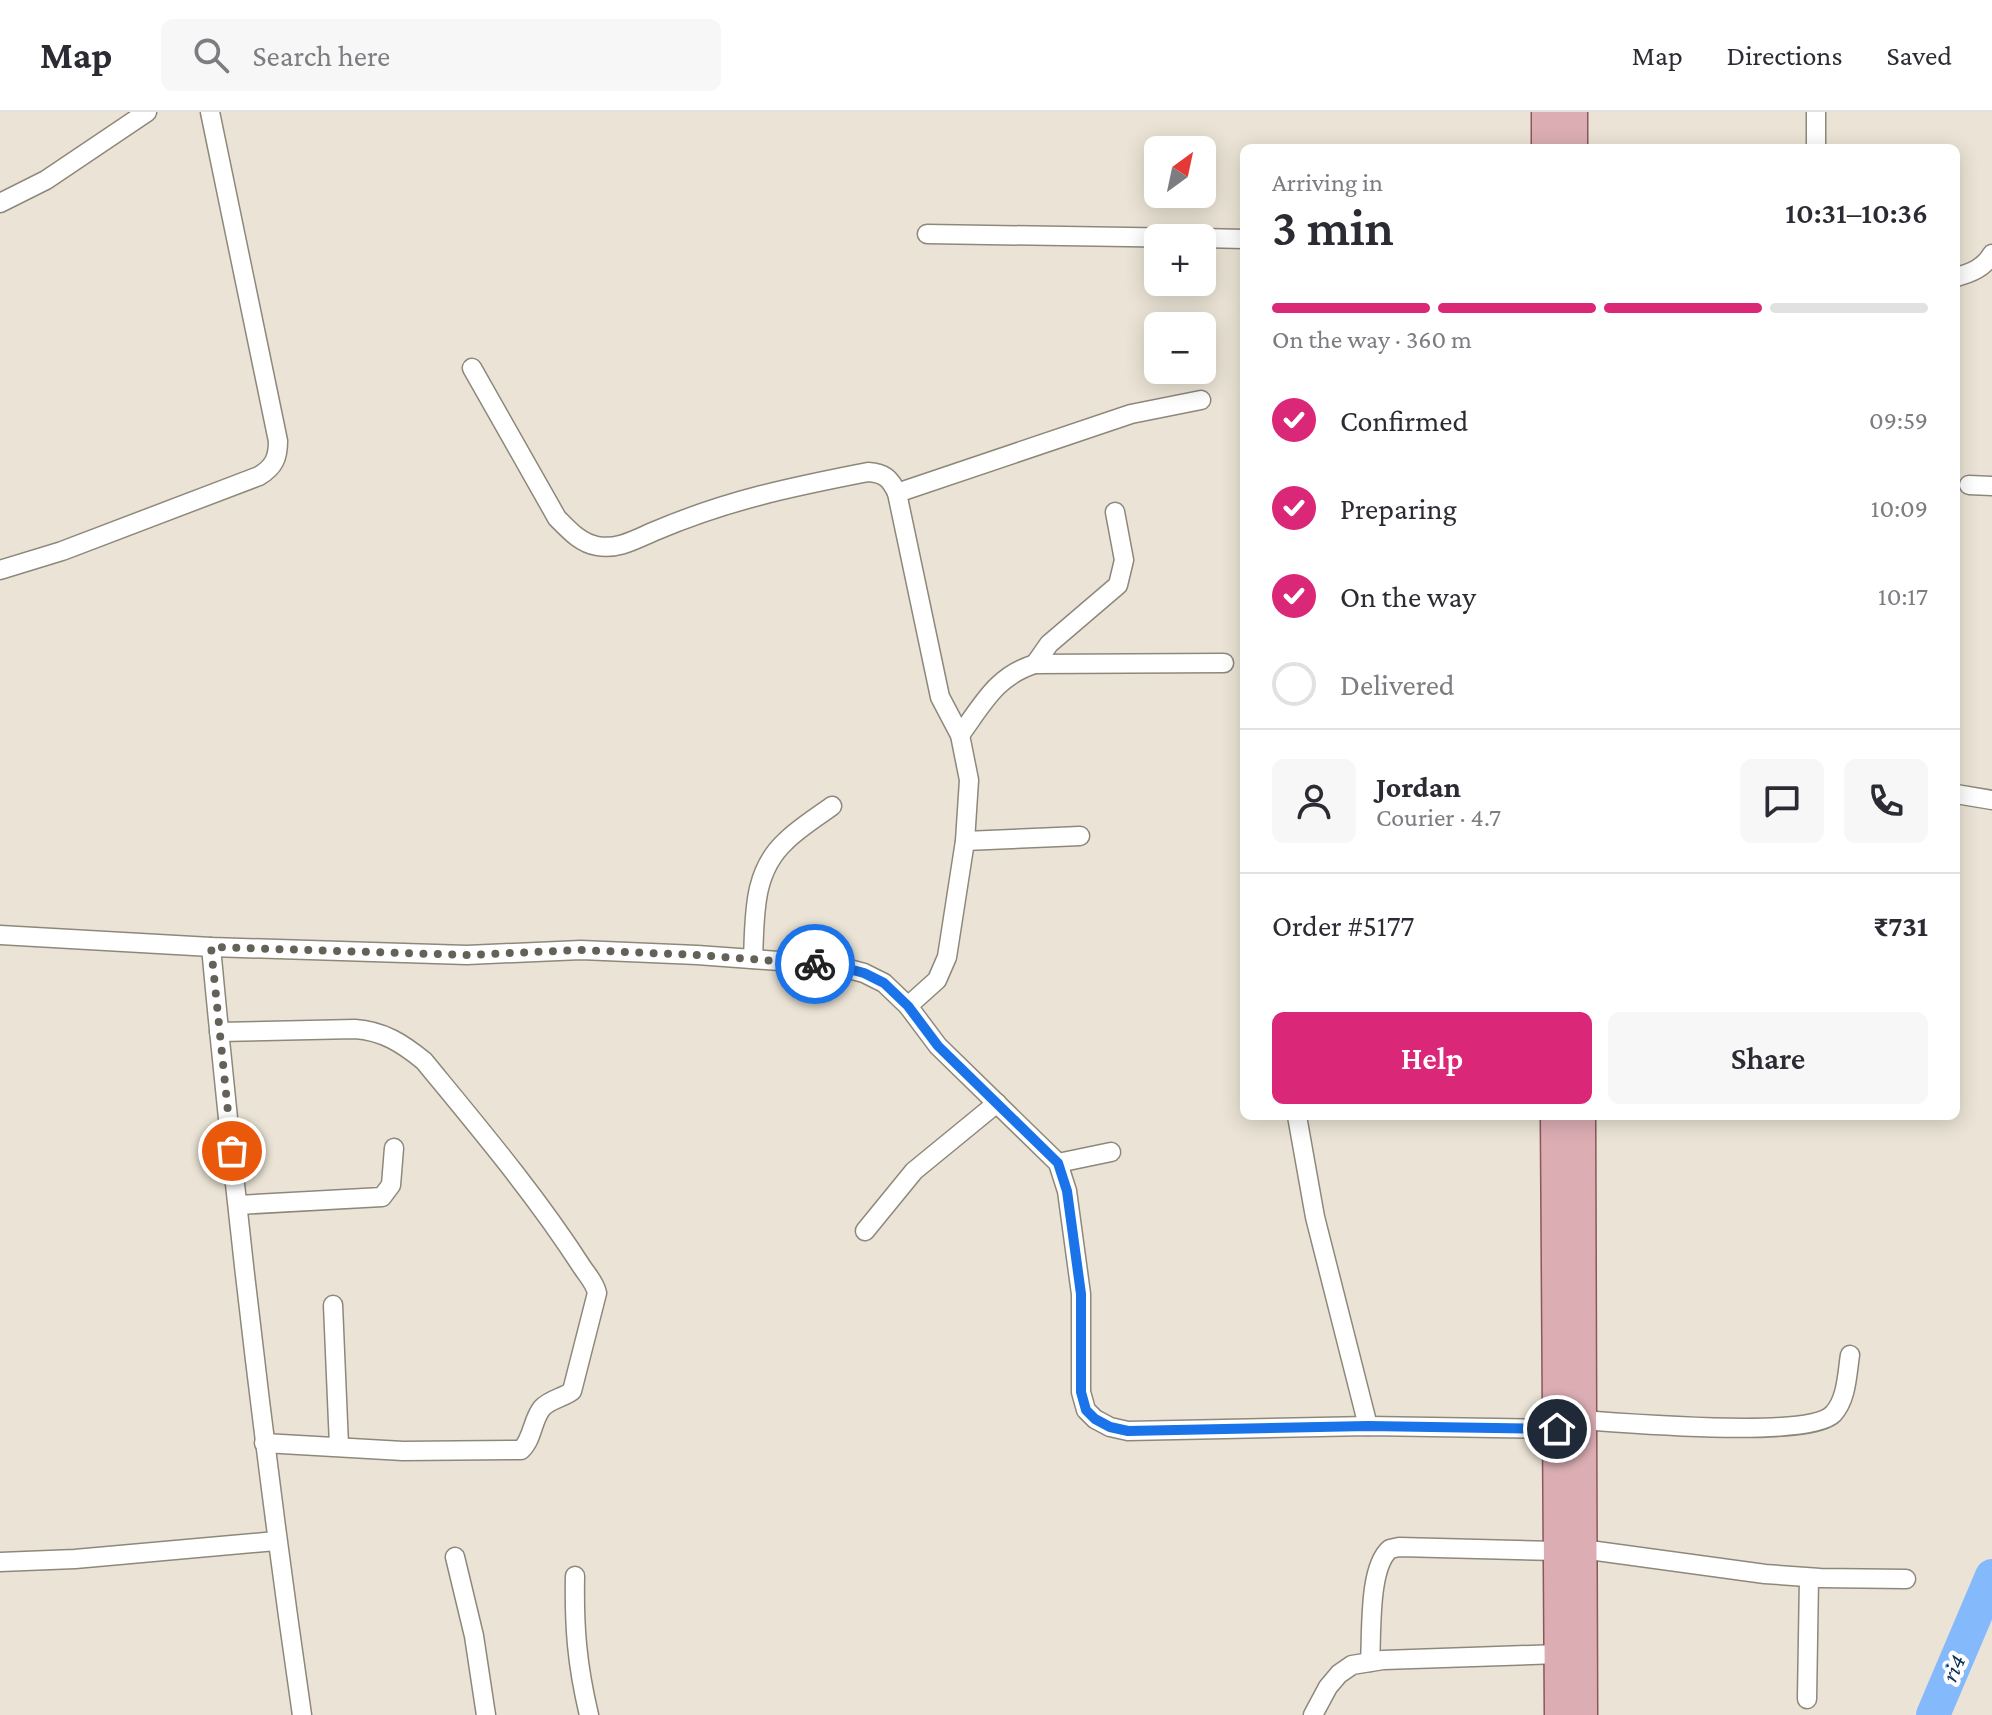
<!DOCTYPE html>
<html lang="en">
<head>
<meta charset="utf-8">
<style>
	:root { --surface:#fff; --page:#f7f7f7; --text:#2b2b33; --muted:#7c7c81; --line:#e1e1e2; --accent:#db2777 }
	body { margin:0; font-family:"Crimson Pro",serif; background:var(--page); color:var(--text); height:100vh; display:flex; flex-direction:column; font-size:30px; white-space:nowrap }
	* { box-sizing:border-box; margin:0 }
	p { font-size:26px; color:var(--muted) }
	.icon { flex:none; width:44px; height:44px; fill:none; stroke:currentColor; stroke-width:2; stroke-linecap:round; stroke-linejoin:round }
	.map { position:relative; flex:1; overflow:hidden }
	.drawer { position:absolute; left:1240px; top:32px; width:720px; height:976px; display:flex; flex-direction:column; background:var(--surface); border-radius:12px; box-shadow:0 4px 20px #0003 }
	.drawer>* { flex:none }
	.needle { width:52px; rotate:33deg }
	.controls { position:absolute; left:1144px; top:24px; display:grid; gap:16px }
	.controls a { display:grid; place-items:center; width:72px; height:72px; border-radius:12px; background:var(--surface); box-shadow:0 4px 20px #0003; font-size:40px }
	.pin { position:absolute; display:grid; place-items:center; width:68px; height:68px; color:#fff; margin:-34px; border:4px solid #fff; border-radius:50%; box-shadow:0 2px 8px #0007 }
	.courier { position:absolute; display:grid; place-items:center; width:80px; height:80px; margin:-40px; border:6px solid #1a73e8; border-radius:50%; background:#fff; color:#222; box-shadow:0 2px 10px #0007 }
	.headline em { font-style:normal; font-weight:600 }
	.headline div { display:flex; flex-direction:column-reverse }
	.headline { display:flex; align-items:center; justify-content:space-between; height:136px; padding:0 32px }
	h1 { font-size:52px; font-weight:600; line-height:60px }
	.bar { display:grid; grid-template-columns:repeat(4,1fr); gap:12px 8px; align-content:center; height:96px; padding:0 32px }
	.bar i { height:10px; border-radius:6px; background:var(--line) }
	.bar .current { background:var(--accent) }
	.bar p { grid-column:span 4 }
	.line { display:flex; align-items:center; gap:20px; padding:0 32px; border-top:2px solid var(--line) }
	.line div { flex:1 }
	.round { display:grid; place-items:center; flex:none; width:84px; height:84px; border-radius:12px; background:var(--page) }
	ol { padding:0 32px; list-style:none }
	li { display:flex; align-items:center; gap:24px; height:88px }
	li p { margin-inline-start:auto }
	li .icon { padding:8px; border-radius:50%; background:var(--accent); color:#fff; stroke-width:4 }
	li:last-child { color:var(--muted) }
	li i { width:44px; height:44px; border:4px solid var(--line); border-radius:50% }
	.primary-button { display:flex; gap:16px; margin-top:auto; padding:16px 32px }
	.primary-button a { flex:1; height:92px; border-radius:12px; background:var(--accent); color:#fff; font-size:32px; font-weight:600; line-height:92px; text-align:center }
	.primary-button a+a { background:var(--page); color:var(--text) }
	header { display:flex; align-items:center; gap:48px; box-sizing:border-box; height:112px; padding:0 40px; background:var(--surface); border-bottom:2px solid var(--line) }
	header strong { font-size:38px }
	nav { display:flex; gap:44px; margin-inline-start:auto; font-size:28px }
	.search { width:560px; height:72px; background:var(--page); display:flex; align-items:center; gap:20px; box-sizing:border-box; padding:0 28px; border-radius:12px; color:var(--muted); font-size:30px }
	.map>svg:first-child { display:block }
</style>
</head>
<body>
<header>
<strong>Map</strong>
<div class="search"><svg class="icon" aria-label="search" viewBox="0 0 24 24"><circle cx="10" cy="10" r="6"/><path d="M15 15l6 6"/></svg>Search here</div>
<nav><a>Map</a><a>Directions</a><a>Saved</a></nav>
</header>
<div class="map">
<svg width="1992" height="1603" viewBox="0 0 1992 1603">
	<rect width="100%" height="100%" fill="#ebe4d6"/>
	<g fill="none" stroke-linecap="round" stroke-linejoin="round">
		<polyline stroke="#84b9fc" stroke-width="34" points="1933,1603 1992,1464"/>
		<defs>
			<g id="street">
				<polyline points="1816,0 1816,36"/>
				<polyline points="0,91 46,68 147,0"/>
				<polyline points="927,122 1191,126"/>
				<polyline points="1202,126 1244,127"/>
				<path d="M 1956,165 C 1971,161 1984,156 1992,142"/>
				<path d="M 472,256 L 557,406 C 569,418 580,431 597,434 C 618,438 636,427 655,419 C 728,388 791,375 868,360 C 884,361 890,366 897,381 L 940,585 L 960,623 L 969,668 L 965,729 L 947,845 L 937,868 L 908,894"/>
				<polyline points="1969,373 1992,374"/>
				<polyline points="897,381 1131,302 1201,288"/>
				<path d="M 0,458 L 62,439 L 259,364 C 274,355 278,346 278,329 L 210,0"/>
				<polyline points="1035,552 1049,532 1118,473 1124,448 1115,400"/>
				<path d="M 960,623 C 983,592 996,564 1035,552 L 1224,551"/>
				<polyline points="1956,682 1992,688"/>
				<polyline points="965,729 1080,724"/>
				<polyline points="0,823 211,835 467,843 581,838 697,843 834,853 864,861 884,871 908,894 938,934 1058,1051 1067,1079 1081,1182 1081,1280 1086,1298 1095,1307 1110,1315 1128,1319 1368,1314 1557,1317"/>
				<path d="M 211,835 C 235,1092 265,1348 302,1603"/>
				<path d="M 753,847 C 755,804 752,760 786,729 C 799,716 817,705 832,694"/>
				<path d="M 219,920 L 355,917 C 383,919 402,931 424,949 C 479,1016 535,1082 582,1155 C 588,1164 595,1171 597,1181 L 572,1279 C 563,1286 550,1287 542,1296 C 532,1308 533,1327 521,1338 L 403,1339 L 264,1331"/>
				<polyline points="1297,1004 1315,1105 1368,1314"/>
				<polyline points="1058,1051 1111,1040"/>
				<polyline points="238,1093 382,1085 391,1073 394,1036"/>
				<polyline points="865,1119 914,1059 997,991"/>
				<polyline points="333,1193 339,1334"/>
				<path d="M 1581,1308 C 1623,1311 1808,1327 1833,1302 C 1847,1287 1847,1262 1850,1243"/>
				<polyline points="1582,1437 1765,1462 1820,1466 1906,1467"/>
				<polyline points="455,1445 474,1524 486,1603"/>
				<polyline points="0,1450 75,1447 276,1429"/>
				<path d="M 575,1464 C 574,1515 577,1553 589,1603"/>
				<path d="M 1370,1550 C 1372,1522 1368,1455 1390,1437 L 1399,1435 L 1558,1439"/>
				<polyline points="1807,1587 1809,1466"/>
				<polyline points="1313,1603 1328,1575 1339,1562 1352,1553 1383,1548 1559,1542"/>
			</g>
			<g id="primary">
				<polyline points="1546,0 1546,36"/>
				<polyline points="1573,0 1573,36"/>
				<polyline points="1555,1004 1559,1603"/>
				<polyline points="1581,1004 1583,1603"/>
			</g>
		</defs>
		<use href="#street" stroke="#8e887b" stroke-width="21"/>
		<use href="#primary" stroke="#89575c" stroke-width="31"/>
		<use href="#street" stroke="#fff" stroke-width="18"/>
		<use href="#primary" stroke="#dcaeb4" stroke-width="28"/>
	</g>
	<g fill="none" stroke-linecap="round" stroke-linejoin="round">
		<polyline stroke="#646159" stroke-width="8" stroke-dasharray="0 14.4" points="232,1039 211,835 467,843 581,838 697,843 815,852"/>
		<polyline stroke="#1a73e8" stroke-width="10" points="815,852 834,853 864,861 884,871 908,894 938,934 1058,1051 1067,1079 1081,1182 1081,1280 1086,1298 1095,1307 1110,1315 1128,1319 1368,1314 1557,1317"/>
	</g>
	<g text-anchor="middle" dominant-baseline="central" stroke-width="8" stroke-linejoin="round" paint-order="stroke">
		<g font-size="24" font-style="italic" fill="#0a2e58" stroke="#fff">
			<text transform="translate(1953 1556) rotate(-67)">ri4</text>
		</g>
	</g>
</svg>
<div class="controls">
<a><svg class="needle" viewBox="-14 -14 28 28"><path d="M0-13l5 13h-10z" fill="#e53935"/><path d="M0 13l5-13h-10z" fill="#7c7c81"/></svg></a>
<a>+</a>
<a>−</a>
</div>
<div class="pin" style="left:232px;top:1039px;background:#ea580c"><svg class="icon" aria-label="bag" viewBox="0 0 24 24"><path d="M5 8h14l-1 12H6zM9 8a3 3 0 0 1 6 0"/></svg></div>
<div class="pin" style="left:1557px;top:1317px;background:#1f2937"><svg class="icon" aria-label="home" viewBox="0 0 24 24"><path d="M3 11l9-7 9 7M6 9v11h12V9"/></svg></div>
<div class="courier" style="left:815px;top:852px"><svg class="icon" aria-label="bike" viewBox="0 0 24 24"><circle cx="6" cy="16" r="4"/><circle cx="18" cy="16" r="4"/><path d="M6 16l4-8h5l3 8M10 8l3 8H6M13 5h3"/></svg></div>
<section class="drawer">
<div class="headline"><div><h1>3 min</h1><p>Arriving in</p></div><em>10:31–10:36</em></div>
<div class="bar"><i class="current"></i><i class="current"></i><i class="current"></i><i></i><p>On the way · 360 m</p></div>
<ol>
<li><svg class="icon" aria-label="check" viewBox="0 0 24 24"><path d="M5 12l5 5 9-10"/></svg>Confirmed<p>09:59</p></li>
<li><svg class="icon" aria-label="check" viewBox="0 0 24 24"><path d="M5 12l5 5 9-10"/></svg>Preparing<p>10:09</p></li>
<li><svg class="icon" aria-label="check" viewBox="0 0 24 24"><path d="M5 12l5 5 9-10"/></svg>On the way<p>10:17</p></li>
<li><i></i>Delivered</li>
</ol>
<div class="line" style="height:144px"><a class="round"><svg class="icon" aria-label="person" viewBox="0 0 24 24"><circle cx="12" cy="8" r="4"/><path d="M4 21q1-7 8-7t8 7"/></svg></a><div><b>Jordan</b><p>Courier · 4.7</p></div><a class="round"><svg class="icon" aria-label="chat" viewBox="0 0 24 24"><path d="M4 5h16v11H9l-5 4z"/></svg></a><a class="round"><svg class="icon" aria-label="phone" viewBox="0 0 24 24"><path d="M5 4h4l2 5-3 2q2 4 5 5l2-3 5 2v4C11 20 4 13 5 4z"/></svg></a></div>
<div class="line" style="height:104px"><div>Order #5177</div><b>₹731</b></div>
<div class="primary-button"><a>Help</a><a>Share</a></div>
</section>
</div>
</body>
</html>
